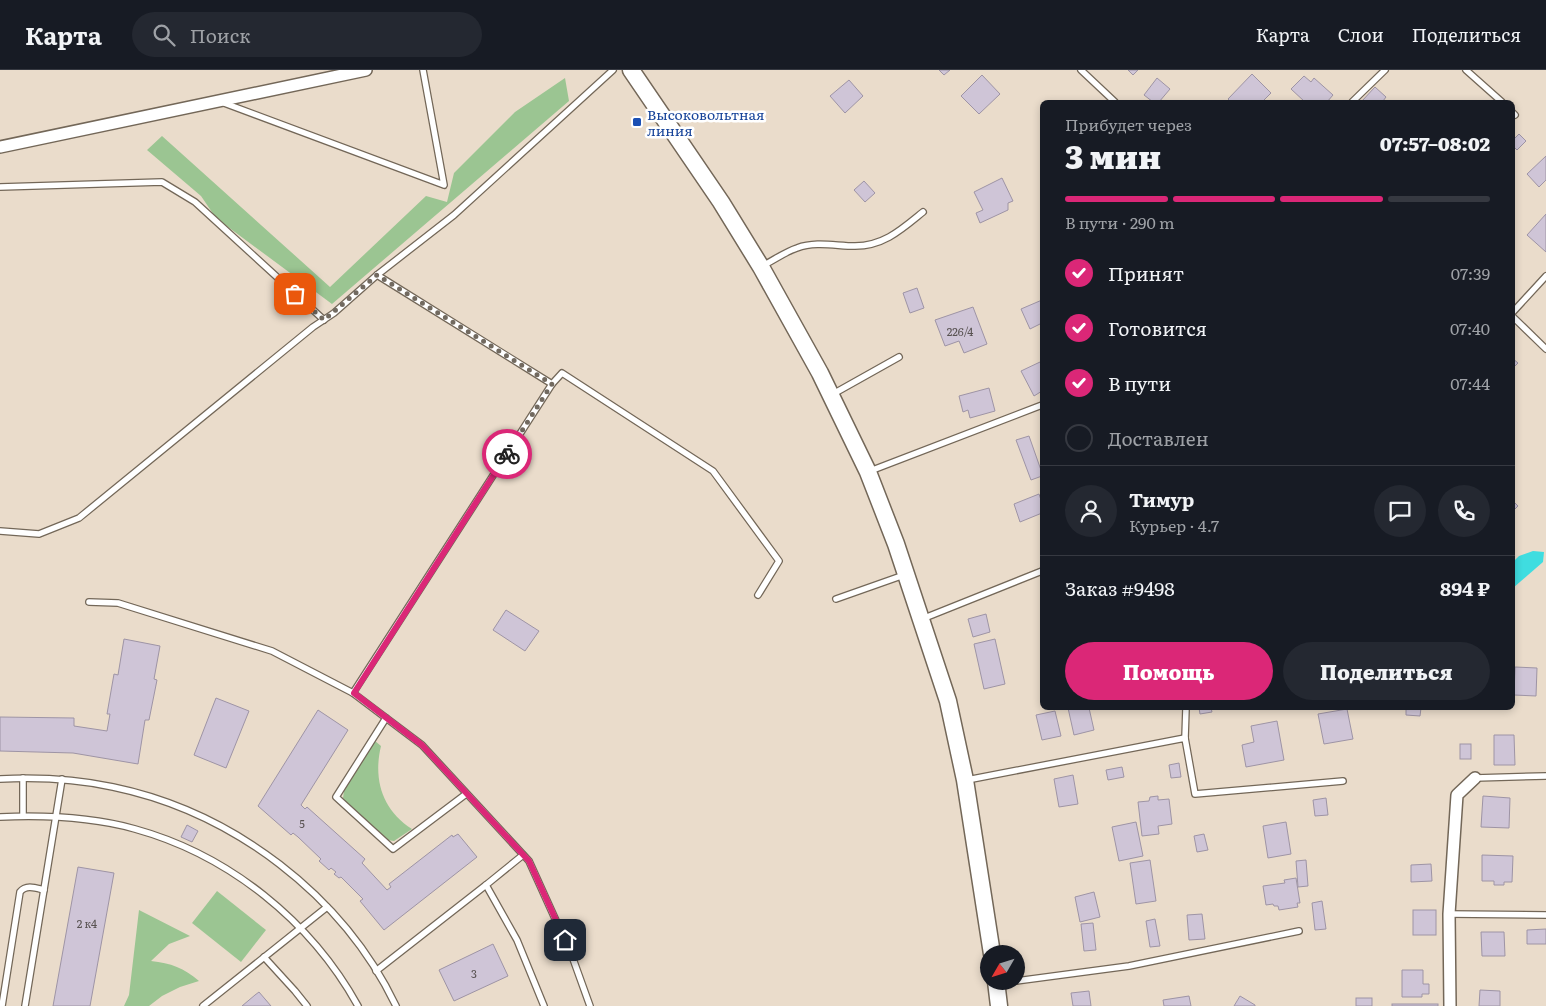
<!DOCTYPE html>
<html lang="ru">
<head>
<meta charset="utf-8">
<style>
	:root { --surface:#171b24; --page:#242831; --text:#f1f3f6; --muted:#9ea1a6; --line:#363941; --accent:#db2777 }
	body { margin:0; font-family:Literata,serif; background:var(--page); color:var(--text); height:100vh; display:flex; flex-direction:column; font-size:19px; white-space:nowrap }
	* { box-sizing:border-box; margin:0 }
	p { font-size:16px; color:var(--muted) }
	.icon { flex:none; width:28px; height:28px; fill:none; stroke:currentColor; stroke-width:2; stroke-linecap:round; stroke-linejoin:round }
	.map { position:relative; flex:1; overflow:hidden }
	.drawer { position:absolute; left:1040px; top:30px; width:475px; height:610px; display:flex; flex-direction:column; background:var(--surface); border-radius:8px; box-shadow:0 2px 8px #0003 }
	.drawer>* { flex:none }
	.needle { width:32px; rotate:231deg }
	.tools { position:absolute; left:980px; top:875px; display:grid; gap:10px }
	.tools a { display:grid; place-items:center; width:45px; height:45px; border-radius:50%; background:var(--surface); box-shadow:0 2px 8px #0003; font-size:25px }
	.pin { position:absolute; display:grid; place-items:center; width:42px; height:42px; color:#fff; margin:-21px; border-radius:10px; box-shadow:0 2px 8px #0006 }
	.courier { position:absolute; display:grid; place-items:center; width:50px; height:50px; margin:-25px; border:4px solid #db2777; border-radius:50%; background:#fff; color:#222; box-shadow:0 1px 6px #0007 }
	.overview em { font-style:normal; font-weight:800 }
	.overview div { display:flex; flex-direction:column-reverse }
	.overview { display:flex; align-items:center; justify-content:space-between; height:85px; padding:0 25px }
	h1 { font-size:32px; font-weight:800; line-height:38px }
	.bar { display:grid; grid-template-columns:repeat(4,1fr); gap:8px 5px; align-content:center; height:60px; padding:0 25px }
	.bar i { height:6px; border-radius:4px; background:var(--line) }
	.bar .on { background:var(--accent) }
	.bar p { grid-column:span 4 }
	.line { display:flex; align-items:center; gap:12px; padding:0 25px; border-top:1px solid var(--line) }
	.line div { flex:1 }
	.round { display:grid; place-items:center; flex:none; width:52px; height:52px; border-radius:26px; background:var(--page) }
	ol { padding:0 25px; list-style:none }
	li { display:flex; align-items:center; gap:15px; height:55px }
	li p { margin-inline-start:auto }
	li .icon { padding:5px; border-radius:50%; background:var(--accent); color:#fff; stroke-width:4 }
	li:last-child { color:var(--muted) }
	li i { width:28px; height:28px; border:2px solid var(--line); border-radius:50% }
	.action { display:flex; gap:10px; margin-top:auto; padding:10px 25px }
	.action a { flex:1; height:58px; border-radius:30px; background:var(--accent); color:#fff; font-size:20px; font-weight:800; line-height:58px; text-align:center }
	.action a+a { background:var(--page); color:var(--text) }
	header { display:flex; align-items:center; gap:30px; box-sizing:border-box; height:70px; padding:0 25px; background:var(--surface); border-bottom:1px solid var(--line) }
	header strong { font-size:24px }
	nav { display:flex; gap:28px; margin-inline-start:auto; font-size:18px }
	.search { width:350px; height:45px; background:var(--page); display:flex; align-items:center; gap:12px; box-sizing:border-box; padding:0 18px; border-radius:28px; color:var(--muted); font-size:19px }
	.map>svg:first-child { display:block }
</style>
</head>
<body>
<header>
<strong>Карта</strong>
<div class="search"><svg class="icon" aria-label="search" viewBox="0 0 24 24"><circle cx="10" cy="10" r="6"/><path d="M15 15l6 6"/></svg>Поиск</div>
<nav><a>Карта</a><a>Слои</a><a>Поделиться</a></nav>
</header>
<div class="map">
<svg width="1546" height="936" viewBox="0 0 1546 936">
	<rect width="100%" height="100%" fill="#eadccb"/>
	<g fill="#9bc592">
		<polygon points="565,8 569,31 332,234 216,148 201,126 147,80 162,66 330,217 426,126 447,132 454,103 515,42"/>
		<path d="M 375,671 L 381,676 C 373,709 382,740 412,759 L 394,771 L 387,770 L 347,733 L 343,728 L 344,721 Z"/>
		<polygon points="217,821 266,860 241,892 192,853"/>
		<path d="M 139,840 L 190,866 L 169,874 L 151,891 C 171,893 184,898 199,911 L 180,917 L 162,926 L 149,936 L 124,936 L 129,925 Z"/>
	</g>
	<polygon fill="#3fdde0" points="1533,481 1544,482 1543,492 1513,518 1513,492 1519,486"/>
	<g fill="#cfc5d7" stroke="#9e94a5">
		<polygon points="939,0 950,0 944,5"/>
		<polygon points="1128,0 1138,0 1133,5"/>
		<polygon points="1252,4 1271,23 1262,32 1231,32 1228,29"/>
		<polygon points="982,5 1000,24 979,44 961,26"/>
		<polygon points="1304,6 1311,12 1314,8 1333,25 1327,32 1305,32 1291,19"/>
		<polygon points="1157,8 1170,19 1159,32 1153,32 1144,25"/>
		<polygon points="849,10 863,26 845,43 830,26"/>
		<polygon points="1375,17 1386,27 1383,31 1385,32 1361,32"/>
		<polygon points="1519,64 1526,71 1517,80 1512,75 1512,71"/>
		<polygon points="1546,86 1546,110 1539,117 1527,104"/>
		<polygon points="1002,108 1013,131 1008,133 1008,140 980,153 976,143 983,140 974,122"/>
		<polygon points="864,111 875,123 865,132 854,120"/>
		<polygon points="1546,144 1546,182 1527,165"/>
		<polygon points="917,218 924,238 910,243 903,223"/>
		<polygon points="1042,230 1042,253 1030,259 1021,239"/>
		<polygon points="973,237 987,274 964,283 959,271 945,276 935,250"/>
		<polygon points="1512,288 1518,293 1512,299"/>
		<polygon points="1040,292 1042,296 1042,321 1034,326 1021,301"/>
		<polygon points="989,318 995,341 970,348 968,340 963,342 959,326"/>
		<polygon points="1029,366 1042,403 1042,406 1031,410 1016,370"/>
		<polygon points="1039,424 1042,433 1042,443 1020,452 1014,434"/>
		<polygon points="1512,430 1518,436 1512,442"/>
		<polygon points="506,540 539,561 525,581 493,560"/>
		<polygon points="986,544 990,562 973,567 968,549"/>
		<polygon points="124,569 160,576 154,609 157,610 149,650 145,650 138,694 73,683 0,681 0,647 74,648 74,656 107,661 110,644 107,644 114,604 118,605"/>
		<polygon points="995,569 1005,614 984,619 974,574"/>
		<polygon points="1515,597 1537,598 1536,626 1514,625"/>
		<polygon points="216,628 249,641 226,698 194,685"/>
		<polygon points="1068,638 1089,638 1094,660 1074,665"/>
		<polygon points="1199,638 1211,638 1212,642 1200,644"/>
		<polygon points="1406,638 1421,638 1420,646 1406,645"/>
		<polygon points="1347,639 1353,669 1324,674 1318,644"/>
		<polygon points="318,640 348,660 301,735 305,739 307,737 365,789 362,793 387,820 391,817 389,814 452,765 453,767 458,764 477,787 384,860 360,831 363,829 341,807 339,808 334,804 336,802 331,798 329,800 319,791 321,789 298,767 293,763 291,765 258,736"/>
		<polygon points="1055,641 1061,666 1042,670 1036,645"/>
		<polygon points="1277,651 1284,690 1246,697 1242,675 1254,672 1251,656"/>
		<polygon points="1494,665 1514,665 1515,695 1494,695"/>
		<rect x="1460" y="674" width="11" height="15"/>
		<polygon points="1179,693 1181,707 1171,708 1169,695"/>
		<polygon points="1122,697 1124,707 1108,710 1106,700"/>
		<polygon points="1073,705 1078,734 1059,737 1054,709"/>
		<polygon points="1158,726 1158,730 1169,729 1172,754 1158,756 1159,764 1142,766 1138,732 1149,731 1150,727"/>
		<polygon points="1483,726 1510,728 1509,758 1481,757"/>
		<polygon points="1326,728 1328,745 1315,746 1313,730"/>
		<polygon points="1136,752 1143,786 1119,791 1112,757"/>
		<polygon points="1286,752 1291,784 1268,788 1263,756"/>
		<polygon points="187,755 198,761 192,772 181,767"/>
		<polygon points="1204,764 1208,780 1197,782 1194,766"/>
		<polygon points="1482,785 1513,786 1512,812 1504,812 1504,815 1494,815 1494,811 1482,811"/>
		<polygon points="1150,790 1156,831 1136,834 1130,793"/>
		<polygon points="1306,790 1308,816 1298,817 1296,791"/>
		<polygon points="1431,794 1432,811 1411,812 1411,795"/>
		<polygon points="78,797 114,803 90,936 53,936"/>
		<polygon points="1296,808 1300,833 1297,833 1298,837 1279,840 1278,836 1274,836 1273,834 1266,835 1263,816 1285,813 1284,810"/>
		<polygon points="1094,822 1100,847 1080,852 1075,827"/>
		<polygon points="1322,831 1326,859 1315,860 1312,833"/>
		<rect x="1413" y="840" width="23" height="25"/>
		<polygon points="1202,844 1205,869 1189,870 1187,845"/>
		<polygon points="1155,849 1160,876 1150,877 1146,851"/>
		<polygon points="1093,853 1096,880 1084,881 1081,854"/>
		<polygon points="1546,859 1546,874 1527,874 1527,860"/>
		<polygon points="1481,862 1504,862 1505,886 1482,886"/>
		<polygon points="493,874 508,906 454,931 439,900"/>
		<polygon points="1402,900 1423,900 1423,914 1429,914 1429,924 1422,924 1422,927 1402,927"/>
		<polygon points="1480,920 1500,921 1500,936 1479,936"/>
		<polygon points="1089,921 1091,936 1073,936 1071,923"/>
		<polygon points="259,922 271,936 242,936 255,925"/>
		<polygon points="1189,926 1191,936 1164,936 1163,930"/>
		<polygon points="1240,926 1255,935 1255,936 1234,936"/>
		<rect x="1356" y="928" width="16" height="8"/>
		<rect x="1392" y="934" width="46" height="2"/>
	</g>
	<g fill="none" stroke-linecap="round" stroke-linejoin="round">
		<defs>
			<g id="lane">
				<polyline points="1081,0 1115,32"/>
				<polyline points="1466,0 1502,32"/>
				<polyline points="1352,32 1385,0"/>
				<polyline points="224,33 444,115 423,0"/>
				<polyline points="1512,42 1515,45"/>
				<polyline points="0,117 162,112 195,132 324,250"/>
				<path d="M 762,196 C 774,190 785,182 797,178 C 816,171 836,176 855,176 C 884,176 902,159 923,142"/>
				<polyline points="1512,243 1546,206"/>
				<polyline points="1512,246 1546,279"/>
				<polyline points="552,314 562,303 713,401 779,491 758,525"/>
				<polyline points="833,324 899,287"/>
				<polyline points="870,401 1042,335"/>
				<polyline points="0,461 39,464 79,448 313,257 334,243 377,205 454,145 613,0"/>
				<polyline points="836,529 904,505"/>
				<polyline points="89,532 118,533 272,581 353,623 552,314 377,205"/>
				<polyline points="922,549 1042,501"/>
				<polyline points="353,623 422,675 529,791 572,886 590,936"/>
				<polyline points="386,648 336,727 393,779 466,724"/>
				<polyline points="1185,668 1186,638"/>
				<polyline points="1475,708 1546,706"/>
				<path d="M 0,709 C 38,707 76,709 113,717 C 233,742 343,825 396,936"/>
				<polyline points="967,710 1185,668 1195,724 1343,711"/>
				<polyline points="23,746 23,708"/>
				<path d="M 0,747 C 45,745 92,747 135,759 C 229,785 311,851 358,936"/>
				<polyline points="523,785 486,815 517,870 544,936"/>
				<polyline points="1449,844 1546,845"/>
				<polyline points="264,887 295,921 307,936"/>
				<polyline points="376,901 486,815"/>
				<polyline points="1016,911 1129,896 1299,861"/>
				<polyline points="998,914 1016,911"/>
				<path d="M 2,936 L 20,822 C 26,814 36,818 44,820"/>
				<polyline points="25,936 62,709"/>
				<polyline points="203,936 327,837"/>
			</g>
			<g id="street">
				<polyline points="0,77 366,0"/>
				<polyline points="1450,936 1449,844 1457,725 1475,708"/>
			</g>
			<g id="secondary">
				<polyline points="631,0 721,132 761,197 820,303 868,402 896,474 948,631 965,710 992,884"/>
				<polyline points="996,911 999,936"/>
			</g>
		</defs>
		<use href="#lane" stroke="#736758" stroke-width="8"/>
		<use href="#street" stroke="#736758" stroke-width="14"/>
		<use href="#secondary" stroke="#736758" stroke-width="19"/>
		<use href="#lane" stroke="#fff" stroke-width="5.5"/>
		<use href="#street" stroke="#fff" stroke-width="11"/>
		<use href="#secondary" stroke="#fff" stroke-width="16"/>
	</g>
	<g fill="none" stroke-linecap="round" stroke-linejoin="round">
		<polyline stroke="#726a60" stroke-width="5" stroke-dasharray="0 9" points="295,224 324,250 377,205 552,314 507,384"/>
		<polyline stroke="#db2777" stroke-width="6" points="507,384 354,623 422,675 529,791 565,870"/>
	</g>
	<rect fill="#1a4fb4" stroke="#fff" stroke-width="2" x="632" y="47" width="10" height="10" rx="2.5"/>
	<g text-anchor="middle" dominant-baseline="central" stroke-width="5" stroke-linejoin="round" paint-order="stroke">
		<g font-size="11" fill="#595352">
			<text x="960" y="261">226/4</text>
			<text x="302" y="753">5</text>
			<text x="87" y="853">2 к4</text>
			<text x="474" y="903">3</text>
		</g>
		<g font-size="14" fill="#164399" stroke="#fff" text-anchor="start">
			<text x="647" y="44">Высоковольтная<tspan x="647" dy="16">линия</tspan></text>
		</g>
	</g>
</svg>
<div class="tools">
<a><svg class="needle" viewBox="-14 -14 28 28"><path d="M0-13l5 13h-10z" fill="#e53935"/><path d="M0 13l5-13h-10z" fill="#9ea1a6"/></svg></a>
</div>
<div class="pin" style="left:295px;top:224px;background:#ea580c"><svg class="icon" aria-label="bag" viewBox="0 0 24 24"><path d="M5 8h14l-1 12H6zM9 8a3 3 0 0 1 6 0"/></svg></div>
<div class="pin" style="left:565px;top:870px;background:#1f2937"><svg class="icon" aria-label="home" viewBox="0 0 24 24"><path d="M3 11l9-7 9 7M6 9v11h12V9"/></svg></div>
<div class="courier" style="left:507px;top:384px"><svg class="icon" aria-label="bike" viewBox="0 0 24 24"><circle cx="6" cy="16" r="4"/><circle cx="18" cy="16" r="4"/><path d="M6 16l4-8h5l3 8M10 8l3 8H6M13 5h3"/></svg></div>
<section class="drawer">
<div class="overview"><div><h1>3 мин</h1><p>Прибудет через</p></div><em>07:57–08:02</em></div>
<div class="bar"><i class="on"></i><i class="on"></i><i class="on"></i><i></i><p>В пути · 290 m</p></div>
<ol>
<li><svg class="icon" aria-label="check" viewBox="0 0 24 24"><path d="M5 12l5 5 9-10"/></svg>Принят<p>07:39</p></li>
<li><svg class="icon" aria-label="check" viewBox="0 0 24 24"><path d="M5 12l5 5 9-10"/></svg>Готовится<p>07:40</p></li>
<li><svg class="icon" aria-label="check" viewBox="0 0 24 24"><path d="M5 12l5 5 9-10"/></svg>В пути<p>07:44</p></li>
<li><i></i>Доставлен</li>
</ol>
<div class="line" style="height:90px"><a class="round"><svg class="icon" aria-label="person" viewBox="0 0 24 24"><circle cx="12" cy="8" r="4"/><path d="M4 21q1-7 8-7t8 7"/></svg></a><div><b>Тимур</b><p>Курьер · 4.7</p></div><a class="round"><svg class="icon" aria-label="chat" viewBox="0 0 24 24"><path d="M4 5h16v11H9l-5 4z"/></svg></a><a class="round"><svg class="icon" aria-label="phone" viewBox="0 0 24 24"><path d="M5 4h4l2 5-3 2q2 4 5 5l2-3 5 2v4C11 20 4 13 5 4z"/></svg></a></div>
<div class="line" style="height:65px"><div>Заказ #9498</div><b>894 ₽</b></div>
<div class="action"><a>Помощь</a><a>Поделиться</a></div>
</section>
</div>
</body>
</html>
